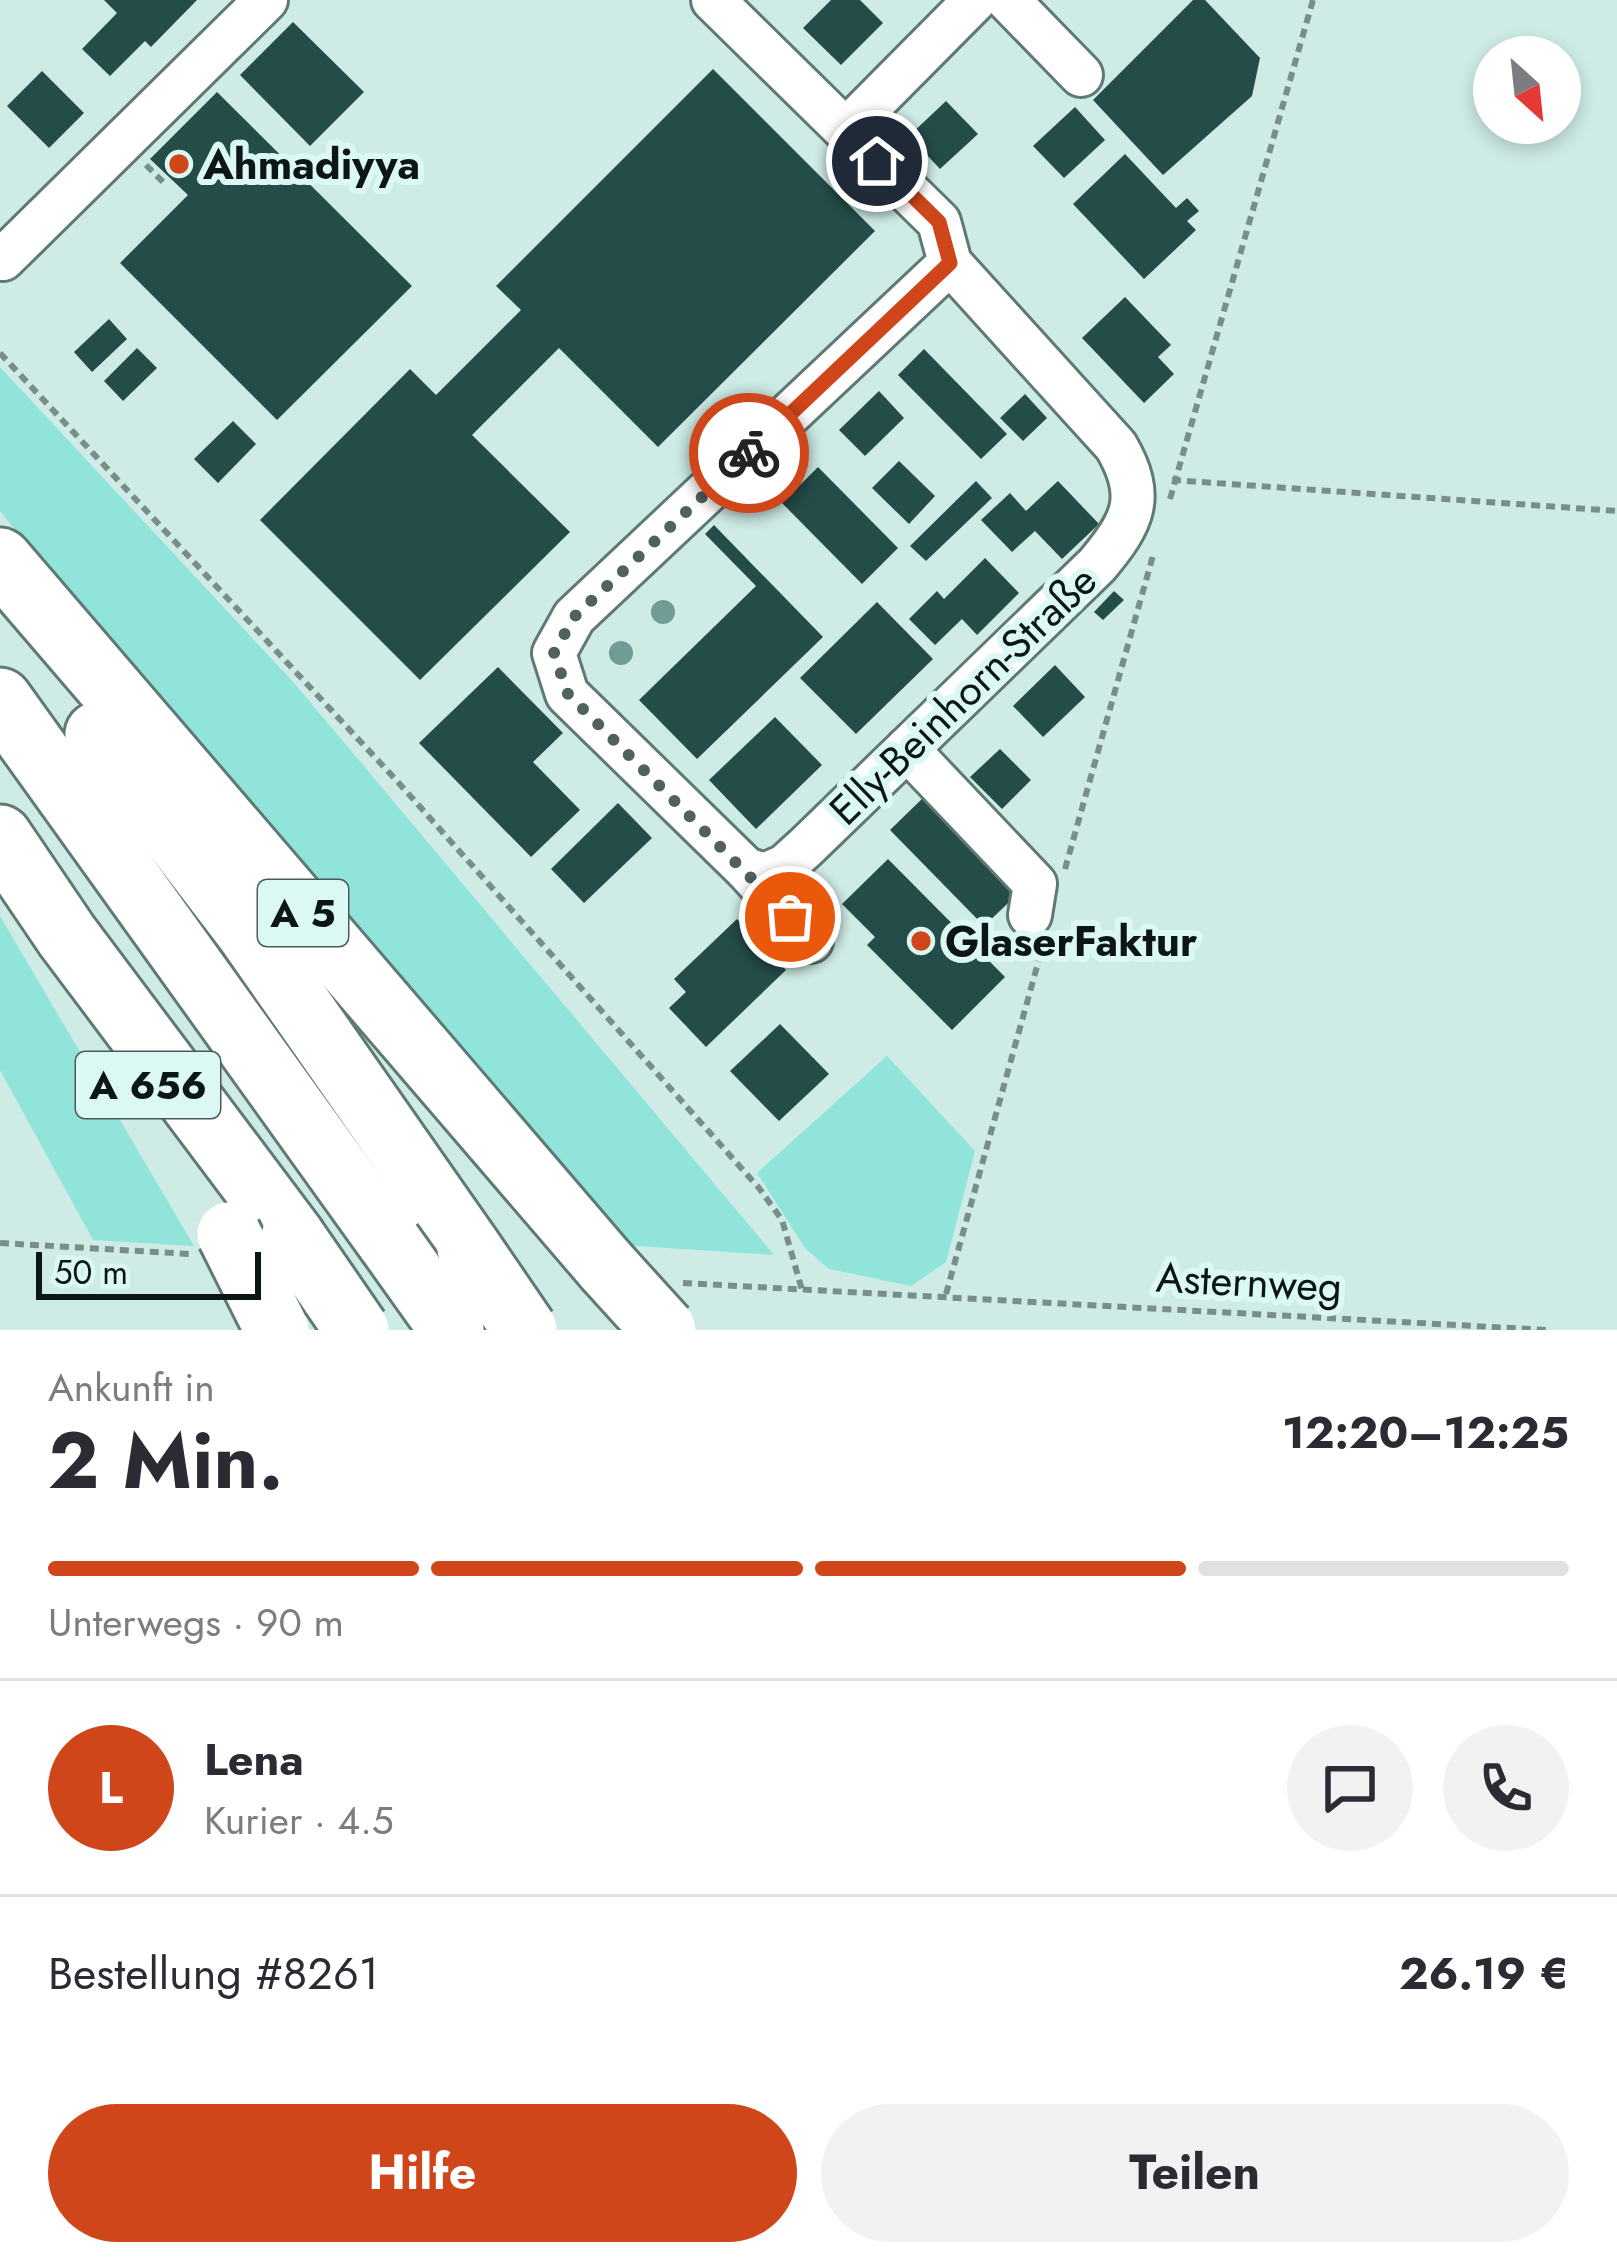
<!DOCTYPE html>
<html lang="de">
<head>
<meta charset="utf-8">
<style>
	:root { --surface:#fff; --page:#f2f2f3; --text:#2b2b33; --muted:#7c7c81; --line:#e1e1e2; --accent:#ce4619 }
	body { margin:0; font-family:Jost,sans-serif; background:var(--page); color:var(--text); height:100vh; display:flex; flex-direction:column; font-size:45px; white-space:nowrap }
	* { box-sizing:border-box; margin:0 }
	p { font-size:39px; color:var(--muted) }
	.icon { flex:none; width:66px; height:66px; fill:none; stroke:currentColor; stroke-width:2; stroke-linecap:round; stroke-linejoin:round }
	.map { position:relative; height:1330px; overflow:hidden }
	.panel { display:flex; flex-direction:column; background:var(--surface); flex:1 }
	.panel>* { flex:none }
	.needle { width:78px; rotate:153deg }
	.controls { position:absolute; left:1473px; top:36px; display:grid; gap:24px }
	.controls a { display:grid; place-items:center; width:108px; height:108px; border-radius:50%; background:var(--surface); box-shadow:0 6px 18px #0003; font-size:60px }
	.scale { position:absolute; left:36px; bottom:30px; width:225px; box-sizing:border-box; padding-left:12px; border:6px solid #0c1615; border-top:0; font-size:33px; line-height:42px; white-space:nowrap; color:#0c1615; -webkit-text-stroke:9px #dbf8f4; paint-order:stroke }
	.pin { position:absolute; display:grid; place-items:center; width:102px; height:102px; color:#fff; margin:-51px; border:6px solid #fff; border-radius:50%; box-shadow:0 3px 12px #0007 }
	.courier { position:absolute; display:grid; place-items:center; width:120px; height:120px; margin:-60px; border:9px solid #ce4619; border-radius:50%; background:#fff; color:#222; box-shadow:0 3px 15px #0007 }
	.headline em { font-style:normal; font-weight:700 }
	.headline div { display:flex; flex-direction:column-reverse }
	.headline { display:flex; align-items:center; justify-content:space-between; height:204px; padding:0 48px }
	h1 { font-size:78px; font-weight:700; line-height:90px }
	.bar { display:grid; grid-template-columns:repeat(4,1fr); gap:18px 12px; align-content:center; height:144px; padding:0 48px }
	.bar i { height:15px; border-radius:9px; background:var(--line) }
	.bar .on { background:var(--accent) }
	.bar p { grid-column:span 4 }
	.line { display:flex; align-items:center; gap:30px; padding:0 48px; border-top:3px solid var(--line) }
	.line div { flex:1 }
	.round { display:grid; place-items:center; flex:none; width:126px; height:126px; border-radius:63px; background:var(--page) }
	.action { display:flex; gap:24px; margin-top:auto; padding:24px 48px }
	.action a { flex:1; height:138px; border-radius:72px; background:var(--accent); color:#fff; font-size:48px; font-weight:700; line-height:138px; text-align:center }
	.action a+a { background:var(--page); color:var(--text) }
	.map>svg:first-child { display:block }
</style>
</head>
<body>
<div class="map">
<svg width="1617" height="1330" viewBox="0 0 1617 1330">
	<rect width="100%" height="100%" fill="#ceebe6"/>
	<g fill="#90e4da">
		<polygon points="0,367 295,684 774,1255 621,1245 183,741 0,511"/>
		<polygon points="0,916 194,1246 93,1240 0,1070"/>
		<polygon points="887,1056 975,1151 946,1262 911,1286 829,1269 805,1248 757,1173"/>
	</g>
	<g fill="#244c48">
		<polygon points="104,0 197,0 151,47 145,41 110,76 82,49 117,13"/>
		<polygon points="831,0 860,0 883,23 841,65 803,28"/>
		<polygon points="1193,0 1205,0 1260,58 1252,96 1163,175 1093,100"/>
		<polygon points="293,22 364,92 310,146 240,75"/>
		<polygon points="713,69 875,231 658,447 559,348 472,435 570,532 420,680 260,520 410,369 436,395 521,310 496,286"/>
		<polygon points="42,71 84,113 49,148 7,106"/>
		<polygon points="217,92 412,286 277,420 120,263 188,195 150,159"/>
		<polygon points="946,101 978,134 940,169 909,136"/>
		<polygon points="1075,107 1105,140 1064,178 1033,146"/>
		<polygon points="1125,154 1176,208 1187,198 1199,211 1187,221 1196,230 1144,279 1073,204"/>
		<polygon points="1125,297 1171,345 1158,357 1174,374 1144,403 1082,338"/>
		<polygon points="109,319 127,339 92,372 74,352"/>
		<polygon points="137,348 157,368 123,401 104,381"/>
		<polygon points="924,349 1007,434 981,459 898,375"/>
		<polygon points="879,391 904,418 865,456 839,430"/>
		<polygon points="1025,394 1047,418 1023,441 1000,418"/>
		<polygon points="233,421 256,444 218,483 194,459"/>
		<polygon points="899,461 935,496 909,524 872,488"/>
		<polygon points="818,467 898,548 862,584 782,503"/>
		<polygon points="976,481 992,498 926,561 910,546"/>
		<polygon points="1058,481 1099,524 1062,559 1035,531 1012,552 981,520 1010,493 1026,511"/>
		<polygon points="714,525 823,637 697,759 639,700 756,586 705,534"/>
		<polygon points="985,558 1019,593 977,635 962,619 935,645 909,619 937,591 944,599"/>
		<polygon points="1114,591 1124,600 1103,620 1094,612"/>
		<polygon points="877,602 933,659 856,734 800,678"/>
		<polygon points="1055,665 1085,697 1043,737 1013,706"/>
		<polygon points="498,667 563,733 533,762 580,810 531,857 419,743"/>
		<polygon points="775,717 822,765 756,829 709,780"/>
		<polygon points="1000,749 1031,780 1002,809 970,777"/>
		<polygon points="928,793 1022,890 984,926 890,830"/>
		<polygon points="618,803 652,838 584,903 551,869"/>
		<polygon points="888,859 1005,977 952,1030 867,945 875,937 842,904"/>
		<polygon points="737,919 786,970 706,1047 669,1008 686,992 674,979"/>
		<polygon points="780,1024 829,1074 779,1121 730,1071"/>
	</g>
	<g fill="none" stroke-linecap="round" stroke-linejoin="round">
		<defs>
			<g id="minor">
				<path d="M 713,0 L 939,222 L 950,263 L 1116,446 C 1146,497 1133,522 1097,565 L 807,846 L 785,866 L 765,875 L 746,869 L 567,694 L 554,653 L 574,617 L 950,263"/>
				<polyline points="1008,0 1081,75"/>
				<polyline points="846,130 975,0"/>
				<polyline points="3,259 266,0"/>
				<polyline points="907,749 1035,884 1030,915"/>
				<polyline points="746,869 811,941"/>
			</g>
			<g id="highway">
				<polyline points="0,560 606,1266"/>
				<polyline points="0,700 390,1243"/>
				<polyline points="97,734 246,929 469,1248"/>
				<polyline points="0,837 67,936 293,1237"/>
			</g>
		</defs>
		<use href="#minor" stroke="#5f7975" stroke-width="48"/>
		<use href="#highway" stroke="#5f7975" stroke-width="69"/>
		<g stroke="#798e8b" stroke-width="6" stroke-dasharray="9 6" stroke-linecap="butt">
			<polyline points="146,165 167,186"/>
			<polyline points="0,353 397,781 759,1188 782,1220 802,1290"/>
			<polyline points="1172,480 1617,511"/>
			<polyline points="1170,499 1313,0"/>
			<polyline points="1065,869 1154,552"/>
			<polyline points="0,1243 190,1254"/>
			<polyline points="683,1283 1548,1330"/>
			<polyline points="946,1294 1043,945"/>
		</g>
		<use href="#minor" stroke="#fff" stroke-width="42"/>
		<use href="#highway" stroke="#fff" stroke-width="63"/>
		<defs>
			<g id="highway-bridge">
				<polyline points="229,1234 277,1330"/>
				<polyline points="293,1237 357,1330"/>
				<polyline points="390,1243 452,1330"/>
				<polyline points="469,1248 525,1330"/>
				<polyline points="606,1266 664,1330"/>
			</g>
		</defs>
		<use href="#highway-bridge" stroke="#5f7975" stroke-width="69" stroke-linecap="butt"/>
		<use href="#highway-bridge" stroke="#fff" stroke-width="63"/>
	</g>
	<g fill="#709c96">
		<circle cx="663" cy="612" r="12"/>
		<circle cx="621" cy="653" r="12"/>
	</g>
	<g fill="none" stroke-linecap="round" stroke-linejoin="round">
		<polyline stroke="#50615e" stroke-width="12" stroke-dasharray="0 21.6" points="749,453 574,617 554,653 568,694 790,917"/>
		<polyline stroke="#ce4619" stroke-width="15" points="749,453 950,263 939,222 877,161"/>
	</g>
	<g fill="#ce4619" stroke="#dbf8f4" stroke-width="4.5">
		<circle cx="179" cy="164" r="12"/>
		<circle cx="921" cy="941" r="12"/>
	</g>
	<g text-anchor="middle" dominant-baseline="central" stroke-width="12" stroke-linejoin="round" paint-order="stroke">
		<g fill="#dbf8f4" stroke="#4a5a58" stroke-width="3">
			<rect x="258" y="880" width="90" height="66" rx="9"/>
			<rect x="76" y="1052" width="144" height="66" rx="9"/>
		</g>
		<g font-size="39" font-weight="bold" fill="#0c1615">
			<text x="303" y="913">A 5</text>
			<text x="148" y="1085">A 656</text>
		</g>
		<g font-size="42" font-weight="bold" fill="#0c1615" stroke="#dbf8f4" text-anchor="start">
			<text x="203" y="164">Ahmadiyya</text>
			<text x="945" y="941">GlaserFaktur</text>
		</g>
		<g font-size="42" fill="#0c1615" stroke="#dbf8f4">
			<text transform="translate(963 695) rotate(-44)">Elly-Beinhorn-Straße</text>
			<text transform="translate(1249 1282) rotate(3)">Asternweg</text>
		</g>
	</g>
</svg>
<div class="controls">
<a><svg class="needle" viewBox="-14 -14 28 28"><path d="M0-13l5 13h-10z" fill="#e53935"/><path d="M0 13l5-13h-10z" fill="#7c7c81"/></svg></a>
</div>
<div class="scale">50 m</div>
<div class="pin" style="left:790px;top:917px;background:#ea580c"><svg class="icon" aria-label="bag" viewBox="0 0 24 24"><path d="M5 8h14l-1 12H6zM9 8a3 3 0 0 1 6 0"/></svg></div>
<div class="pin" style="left:877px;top:161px;background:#1f2937"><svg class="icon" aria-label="home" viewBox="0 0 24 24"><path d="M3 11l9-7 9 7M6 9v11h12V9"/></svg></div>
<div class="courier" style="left:749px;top:453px"><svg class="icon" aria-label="bike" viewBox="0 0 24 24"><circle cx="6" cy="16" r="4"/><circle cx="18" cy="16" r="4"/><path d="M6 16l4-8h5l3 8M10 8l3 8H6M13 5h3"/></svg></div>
</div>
<section class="panel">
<div class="headline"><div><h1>2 Min.</h1><p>Ankunft in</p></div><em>12:20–12:25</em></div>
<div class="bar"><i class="on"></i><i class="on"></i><i class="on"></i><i></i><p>Unterwegs · 90 m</p></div>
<div class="line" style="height:216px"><b class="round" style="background:var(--accent);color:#fff">L</b><div><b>Lena</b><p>Kurier · 4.5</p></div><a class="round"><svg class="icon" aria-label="chat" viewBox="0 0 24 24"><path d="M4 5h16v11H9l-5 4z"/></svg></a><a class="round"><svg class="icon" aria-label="phone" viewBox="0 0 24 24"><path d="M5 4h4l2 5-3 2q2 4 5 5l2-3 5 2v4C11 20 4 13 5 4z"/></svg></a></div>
<div class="line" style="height:156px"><div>Bestellung #8261</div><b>26.19 €</b></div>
<div class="action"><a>Hilfe</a><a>Teilen</a></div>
</section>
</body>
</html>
